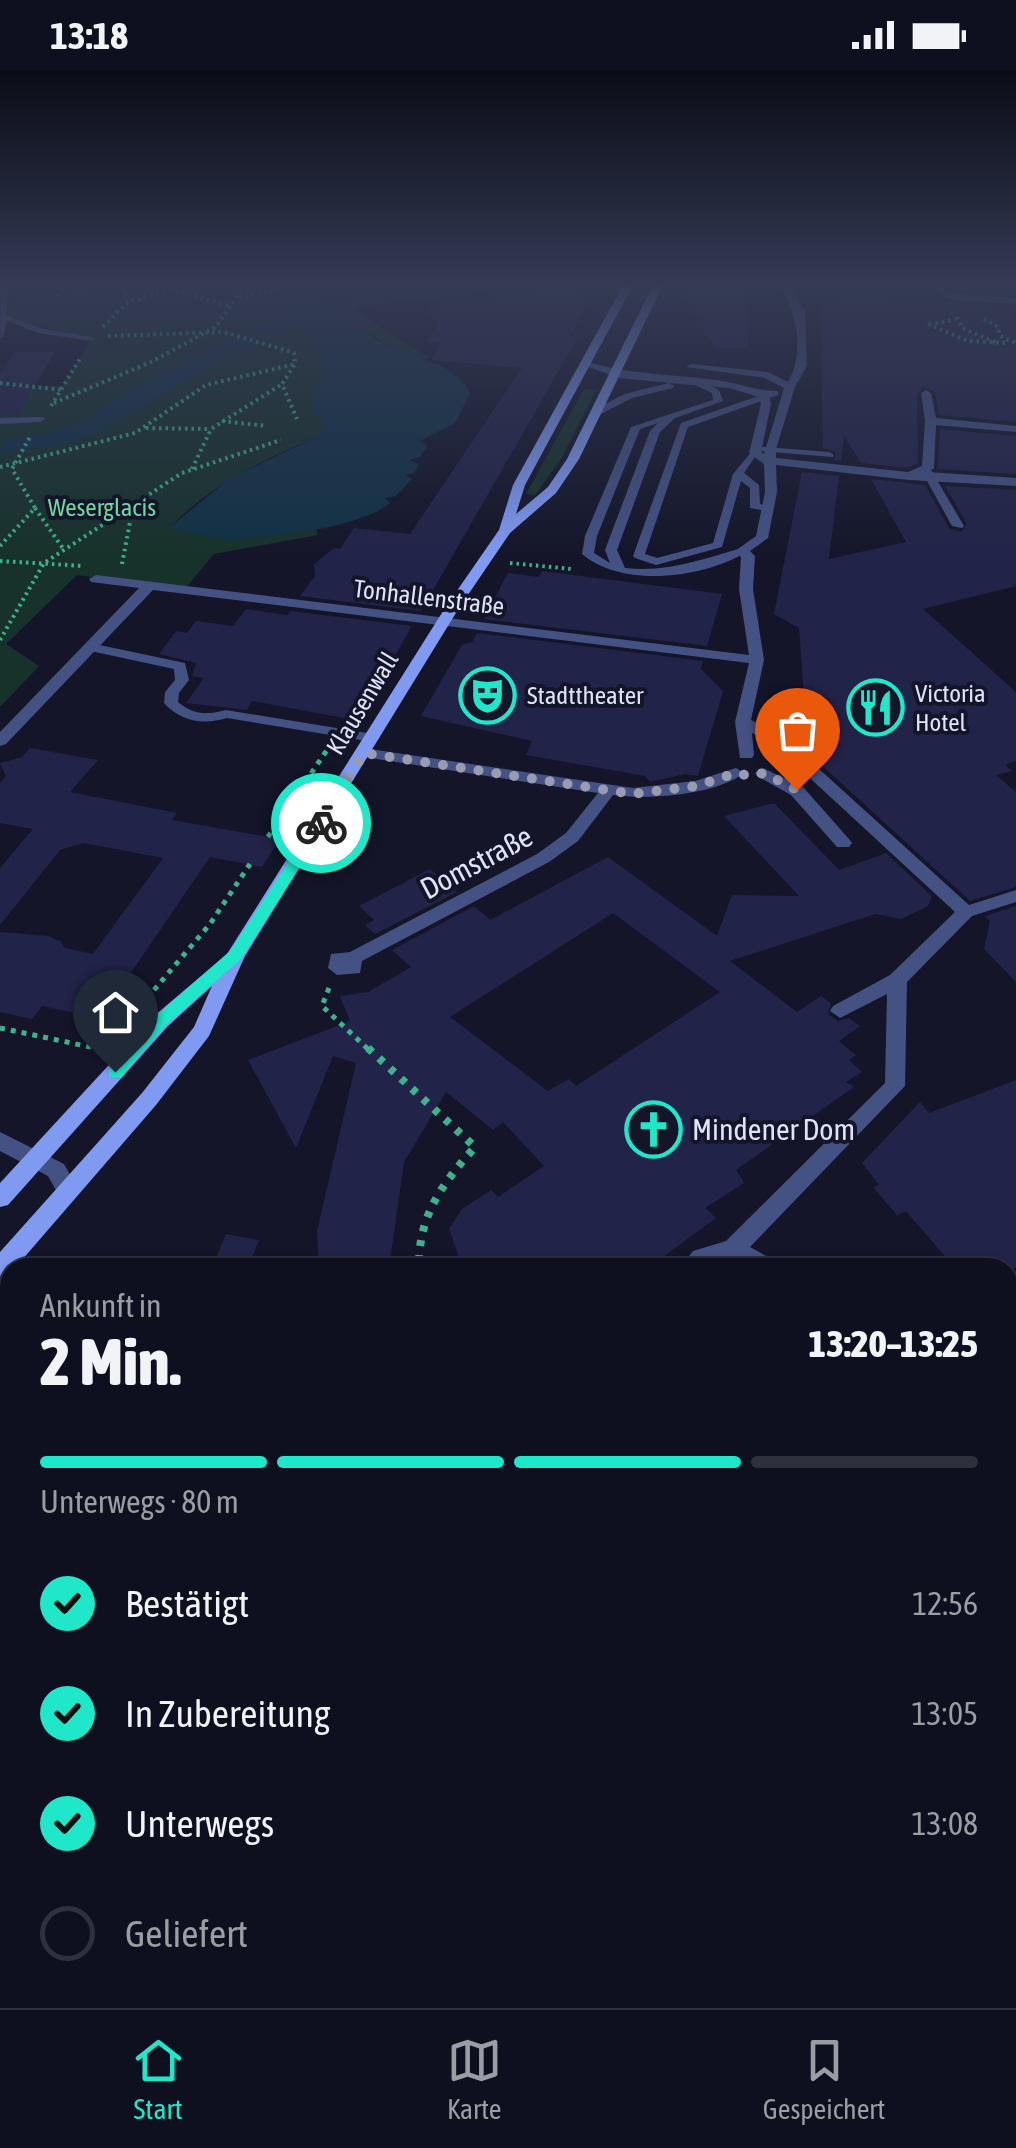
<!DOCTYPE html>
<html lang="de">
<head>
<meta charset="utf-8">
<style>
	:root { --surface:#0f101f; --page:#1d1e2c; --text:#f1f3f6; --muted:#9b9da4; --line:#2f303d; --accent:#1fe8ca }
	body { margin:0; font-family:"Asap Condensed",sans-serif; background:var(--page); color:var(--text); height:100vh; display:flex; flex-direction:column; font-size:38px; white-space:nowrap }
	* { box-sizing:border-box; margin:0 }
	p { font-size:32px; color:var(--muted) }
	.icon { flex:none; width:55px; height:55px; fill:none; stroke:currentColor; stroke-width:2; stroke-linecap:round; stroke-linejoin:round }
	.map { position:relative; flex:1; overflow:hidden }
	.side { position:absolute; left:0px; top:1188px; width:1018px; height:752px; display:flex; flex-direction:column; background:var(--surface); border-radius:30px 30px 0 0; box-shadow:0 2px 8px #0004,0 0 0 2px var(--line) }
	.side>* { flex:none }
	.pin { position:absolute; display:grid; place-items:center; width:85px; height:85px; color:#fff; margin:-102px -42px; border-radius:50% 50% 50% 0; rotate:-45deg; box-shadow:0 0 10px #0007 }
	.pin .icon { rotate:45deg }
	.courier { position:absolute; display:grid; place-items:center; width:100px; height:100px; margin:-50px; border:8px solid #1fe8ca; border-radius:50%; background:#fff; color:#222; box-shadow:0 2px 12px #0007 }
	.summary em { font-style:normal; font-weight:800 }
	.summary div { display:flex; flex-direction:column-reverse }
	.summary { display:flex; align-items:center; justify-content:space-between; height:170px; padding:0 40px }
	h1 { font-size:65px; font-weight:800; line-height:75px }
	.bar { display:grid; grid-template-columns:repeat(4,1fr); gap:15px 10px; align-content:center; height:120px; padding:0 40px }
	.bar i { height:12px; border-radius:8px; background:var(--line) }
	.bar .selected { background:var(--accent) }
	.bar p { grid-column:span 4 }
	ol { padding:0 40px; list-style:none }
	li { display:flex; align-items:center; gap:30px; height:110px }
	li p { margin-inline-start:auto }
	li .icon { padding:10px; border-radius:50%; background:var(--accent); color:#111; stroke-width:4 }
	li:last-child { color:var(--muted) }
	li i { width:55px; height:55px; border:5px solid var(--line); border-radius:50% }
	.status { display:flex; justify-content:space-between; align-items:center; height:70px; padding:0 50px; background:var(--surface); direction:ltr }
	.status svg { height:28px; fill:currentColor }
	.menu { display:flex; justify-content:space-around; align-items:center; height:140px; border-top:2px solid var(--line); background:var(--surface); font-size:28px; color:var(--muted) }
	.menu a { display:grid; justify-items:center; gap:5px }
	.menu .selected { color:var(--accent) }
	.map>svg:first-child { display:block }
</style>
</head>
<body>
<div class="status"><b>13:18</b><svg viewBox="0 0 49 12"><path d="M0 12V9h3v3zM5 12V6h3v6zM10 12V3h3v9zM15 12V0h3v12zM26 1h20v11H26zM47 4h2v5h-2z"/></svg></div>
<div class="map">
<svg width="1016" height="1938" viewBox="0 0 1016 1938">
	<rect width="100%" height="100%" fill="#141529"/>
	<g fill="#17322b">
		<path d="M 9,217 L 511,217 L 352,238 L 429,288 C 395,292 374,258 344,251 L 321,286 L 326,353 L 321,365 C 266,389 212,412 170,458 L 230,469 L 315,457 L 318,465 L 214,484 L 184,520 L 77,505 L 6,574 L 39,596 L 0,637 L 0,314 L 62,316 L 92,270 L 9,247 Z"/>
		<polygon points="584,319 596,320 561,389 535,425 526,424"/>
	</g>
	<path fill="#113145" d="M 357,217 L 442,217 L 367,226 L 321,241 C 332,253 344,247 357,255 C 366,260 373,269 383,274 C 413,289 456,291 470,324 L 455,353 L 420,371 L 427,376 L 420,387 L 409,390 L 419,394 L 414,403 L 406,405 L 412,409 L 396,426 L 385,428 L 390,433 C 360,458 272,468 231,469 C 211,469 189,462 169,458 L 230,408 L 321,365 L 325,353 L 314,341 L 312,318 L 321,308 L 321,286 L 310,264 L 321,256 L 304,247 L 220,290 L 101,362 L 58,376 L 0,383 L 4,370 L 48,363 L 82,351 L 144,312 L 252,261 L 293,236 Z"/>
	<g fill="#222348" fill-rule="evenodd">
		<polygon points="527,217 569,217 585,229 585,239 569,266 578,267 421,541 300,526 315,506 314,494 334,478 340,479 354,458 410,464 522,298 432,290 440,274 426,272 440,254 426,239 534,223"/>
		<polygon points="678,217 749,217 748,278 717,278"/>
		<polygon points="843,225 997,237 1016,252 1016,352 939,345 935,322 924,317 917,324 918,393 907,398 861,393 844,365 841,391 834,390 836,382 823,378 820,231 843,232"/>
		<polygon points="15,282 55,282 18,344 0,344 0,304"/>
		<polygon points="940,359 1016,366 1016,404 937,399"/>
		<polygon points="802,402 839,406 829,489 906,472 871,409 925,415 949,458 961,462 967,454 945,416 1016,420 1016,516 923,539 1016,622 1016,691 1005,695 1012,701 996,705 1016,722 1016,817 970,831 793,669 789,658 795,643 805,642 799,558 774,544"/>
		<polygon points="542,501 722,524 707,576 484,549 508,503 539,507"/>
		<polygon points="246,539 288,545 290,541 412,556 371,627 365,626 349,649 252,631 247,640 186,633 204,608 192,606 196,593 159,584 176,561 187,563 196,551 233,556"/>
		<polygon points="477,563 703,591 701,599 723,621 698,706 685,704 650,712 645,706 526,685 532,671 421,646 462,575 472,572"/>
		<polygon points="30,678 98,690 70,722 177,743 172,750 280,769 262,797 210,787 100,948 42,936 32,949 0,942 0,862 48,866 60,871 65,878 93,884 163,788 84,773 60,780 0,855 0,798 33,759 0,753 0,713 6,706 0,693 22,687"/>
		<path d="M 774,733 L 839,800 L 886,783 L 932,826 L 928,836 L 901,849 L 875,844 L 730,891 L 797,942 L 821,926 L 831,933 L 828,944 L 838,951 L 849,948 L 860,956 L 839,971 L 856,985 L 849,990 L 862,1002 L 846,1012 L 854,1017 L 736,1100 L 744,1113 L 705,1138 L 716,1148 L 648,1198 L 640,1198 L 629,1186 L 613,1198 L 463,1198 L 449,1159 L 462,1139 L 491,1120 L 498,1127 L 544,1096 L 503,1052 L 493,1060 L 446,1022 L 404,1092 L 389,1198 L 319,1198 L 317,1161 L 356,993 L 333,986 L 296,1078 L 248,990 L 350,951 L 340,926 L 368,922 L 411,897 L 392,880 L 474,836 L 490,850 L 608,787 L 717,866 L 732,825 L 799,826 L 724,746 ZM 613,843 L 720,922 L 576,1016 L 569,1009 L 548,1021 L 450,947 Z"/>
		<polygon points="430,799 457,822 375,864 365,855 374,850 359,836"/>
		<polygon points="1016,836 1016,912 984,879 990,851 985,846"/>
		<polygon points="1016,1010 1016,1198 955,1198 906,1141 897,1145 873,1117 879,1115 862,1093 920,1032 929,1043"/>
		<polygon points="226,1164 259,1170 248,1198 212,1198"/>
	</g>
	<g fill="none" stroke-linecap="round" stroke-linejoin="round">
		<g stroke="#3eb18d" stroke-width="4" stroke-dasharray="2.5 4" stroke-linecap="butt">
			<polyline points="57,217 58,226"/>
			<polyline points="80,217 81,224"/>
			<polyline points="123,217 128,232"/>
			<polyline points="163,217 231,236"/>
			<polyline points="239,228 285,217"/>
			<polyline points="957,247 962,258 995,272"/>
			<polyline points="984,249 998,257 1000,266 1016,273"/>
			<polyline points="928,254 968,271 1008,273"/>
			<polyline points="929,254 956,250"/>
			<polyline points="103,257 128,232 181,217"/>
			<polyline points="108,266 224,262 294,283 295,294 282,314 297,349"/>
			<polyline points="0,313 62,320"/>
			<polyline points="54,333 151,292 216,257 243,217"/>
			<polyline points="51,336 81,287"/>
			<polyline points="222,351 267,356"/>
			<polyline points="146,358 211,359"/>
			<polyline points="0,397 135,363 206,315 295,294"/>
			<polyline points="192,399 211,359 282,314"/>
			<polyline points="35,438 64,480"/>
			<polyline points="0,476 35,438 12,399 30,367"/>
			<polyline points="0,491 84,496"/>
			<polyline points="510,493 572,499"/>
			<polyline points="122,494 130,452 127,442"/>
			<polyline points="0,570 44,493 182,403 281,370"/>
			<polyline points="351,645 365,626"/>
		</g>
		<g stroke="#3eb18d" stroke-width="5" stroke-dasharray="5 6" stroke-linecap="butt">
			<polyline points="268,767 327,680"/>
			<polyline points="329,918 322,936 370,981"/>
			<polyline points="154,920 210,854 250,794"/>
			<polyline points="0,958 100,979"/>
		</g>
		<g stroke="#3eb18d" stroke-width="8" stroke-dasharray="6 9" stroke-linecap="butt">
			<polyline points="96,978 100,979"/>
			<path d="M 368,978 L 475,1077 C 442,1114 418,1146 419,1198"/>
		</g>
		<g fill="#445183" fill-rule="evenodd">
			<polygon points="1,217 9,217 6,245 40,258 96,268 92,271 38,263 6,250 4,266 0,269"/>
			<path d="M 694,308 L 719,320 L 723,331 L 675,348 L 660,362 L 617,480 L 625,498 C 667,503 703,489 742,478 L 748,481 C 705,508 623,519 582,484 L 585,466 L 631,357 L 713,330 L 712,323 L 691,313 L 689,311 ZM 658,353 L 650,361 L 605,480 L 610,493 L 594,483 L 597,466 L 640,359 Z"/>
			<polygon points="764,324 769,327 767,329 688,357 645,484 657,488 713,473 733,404 753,380 752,376 829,382 834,385 833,387 759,381 744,403 759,415 760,434 772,438 772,442 750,438 750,418 741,411 722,477 656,495 635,488 633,486 681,353"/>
			<polygon points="43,347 45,349 40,352 0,354 0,348"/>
			<polygon points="926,397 931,400 964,456 962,458 952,456 921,400"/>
			<path d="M 90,573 L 185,593 L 189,610 L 179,623 L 178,632 C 193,645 207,645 226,640 L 373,664 L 380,668 L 373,672 L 227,648 C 204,655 181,652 164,633 L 165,622 L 175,610 L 174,599 L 86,580 L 84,577 Z"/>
		</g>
		<g fill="#445183" fill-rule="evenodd">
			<path d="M 781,217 L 791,217 L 805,242 L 807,296 L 795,317 L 776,379 L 776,388 L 908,402 L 922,396 L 925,351 L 921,323 L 926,320 L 931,323 L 936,348 L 1016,356 L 1016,362 L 936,355 L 934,398 L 928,402 L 1016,408 L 1016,416 L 909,410 L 776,395 L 777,422 L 768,468 L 750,481 L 755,486 L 753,519 L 764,590 L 751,650 L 785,668 L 969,835 L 1016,820 L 1016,832 L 972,846 L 907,912 L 905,1016 L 750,1177 L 775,1191 L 778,1198 L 745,1198 L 731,1189 L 707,1198 L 680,1198 L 693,1181 L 726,1171 L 885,1013 L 887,924 L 840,948 L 830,941 L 833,936 L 890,905 L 955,842 L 773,674 L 752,663 L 754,685 L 752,688 L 740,688 L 735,652 L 749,593 L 153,520 L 6,674 L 0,676 L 0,662 L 139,518 L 91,512 L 89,509 L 96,505 L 749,585 L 739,519 L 741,487 L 735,481 L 756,466 L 765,422 L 764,394 L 749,383 L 761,334 L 759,327 L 729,318 L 669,313 L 674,316 L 673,318 L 632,328 L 597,346 L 591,343 L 593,341 L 624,324 L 669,313 L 619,308 L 580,294 L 585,291 C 629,305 671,304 717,310 C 738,313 757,321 778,321 L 778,325 L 770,328 L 771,334 L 761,382 L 764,384 L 784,318 L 765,308 L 686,297 L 691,294 L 768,302 L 788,312 C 805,282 797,245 781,217 Z"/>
			<polygon points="931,217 942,217 953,224 1016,228 1016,234 951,230"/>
			<path d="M 363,678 L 633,718 L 695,711 L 736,698 L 744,703 C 716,725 648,730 613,725 L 578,771 L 549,792 L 362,891 L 360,903 L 337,905 L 328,898 L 331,884 L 350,882 L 537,784 L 566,763 L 598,723 L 357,686 L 355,683 Z"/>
			<polygon points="763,698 803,717 849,769 852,773 849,777 837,777 791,725 757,706 755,703"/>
			<polygon points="0,1062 64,1094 79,1121 76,1127 68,1130 60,1127 48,1106 0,1081"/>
			<polygon points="1008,1467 1016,1471 1016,1504 1008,1500"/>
			<polygon points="10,1685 10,1717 0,1721 0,1689"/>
			<polygon points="10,1916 10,1930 35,1930 33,1938 0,1938 6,1918"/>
		</g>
		<polygon fill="#809af2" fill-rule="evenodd" points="622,217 632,217 525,415 516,444 548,417 567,389 652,217 662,217 579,389 556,423 510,463 459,538 245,886 209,966 156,1035 15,1198 10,1198 8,1205 0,1208 0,1182 142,1023 194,957 212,916 168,956 8,1135 0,1137 0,1113 154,946 227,884 445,538 499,460 513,415"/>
	</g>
	<linearGradient id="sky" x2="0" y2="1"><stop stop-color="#0b0c17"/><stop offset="0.44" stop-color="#343b54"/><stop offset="1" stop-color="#343b54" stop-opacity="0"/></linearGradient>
	<rect width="1016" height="488" fill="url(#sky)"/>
	<polygon fill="#1fe8ca" points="316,750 328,753 241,889 166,955 121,1007 109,1007 109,998 155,947 230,881"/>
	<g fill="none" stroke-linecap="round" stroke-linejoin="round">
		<polyline stroke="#989bb2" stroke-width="10" stroke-dasharray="0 18" points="321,753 364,683 633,724 697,716 736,703 750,706 764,703 797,720"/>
	</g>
	<defs>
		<symbol id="theatre-ring" viewBox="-11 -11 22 22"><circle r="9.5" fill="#141529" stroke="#1fe8ca" stroke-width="1.5"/><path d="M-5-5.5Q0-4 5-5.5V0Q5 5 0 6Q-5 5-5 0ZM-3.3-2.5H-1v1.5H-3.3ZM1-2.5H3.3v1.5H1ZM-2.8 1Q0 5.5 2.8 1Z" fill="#1fe8ca"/></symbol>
		<symbol id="restaurant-ring" viewBox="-11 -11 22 22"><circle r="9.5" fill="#141529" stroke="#1fe8ca" stroke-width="1.5"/><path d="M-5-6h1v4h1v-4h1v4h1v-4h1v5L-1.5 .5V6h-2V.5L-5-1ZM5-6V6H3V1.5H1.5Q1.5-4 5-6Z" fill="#1fe8ca"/></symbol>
		<symbol id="church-ring" viewBox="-11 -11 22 22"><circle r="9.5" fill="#141529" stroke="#1fe8ca" stroke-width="1.5"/><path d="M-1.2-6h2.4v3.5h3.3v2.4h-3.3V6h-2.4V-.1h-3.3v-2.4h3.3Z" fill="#1fe8ca"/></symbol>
	</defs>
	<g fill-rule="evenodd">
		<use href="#theatre-ring" x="456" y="594" width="63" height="63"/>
		<use href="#restaurant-ring" x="844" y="606" width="63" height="63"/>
		<use href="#church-ring" x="622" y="1028" width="63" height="63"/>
	</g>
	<g text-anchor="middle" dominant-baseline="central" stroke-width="8" stroke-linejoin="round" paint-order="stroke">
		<g font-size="25" fill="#71d6a3" stroke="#141529">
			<text x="102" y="437">Weserglacis</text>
		</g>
		<g font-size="25" fill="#dfe3fc" stroke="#141529">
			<text transform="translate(429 527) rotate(7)">Tonhallenstraße</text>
			<text transform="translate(362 633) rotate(-59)">Klausenwall</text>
		</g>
		<g font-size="25" fill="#dfe3fc" stroke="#141529" text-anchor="start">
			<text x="915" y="623">Victoria<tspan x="915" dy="29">Hotel</tspan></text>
			<text x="527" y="625">Stadttheater</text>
		</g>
		<g font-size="30" fill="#dfe3fc" stroke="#141529">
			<text transform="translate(476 792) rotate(-28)">Domstraße</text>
		</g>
		<g font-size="30" fill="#dfe3fc" stroke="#141529" text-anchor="start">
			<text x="692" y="1059">Mindener Dom</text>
		</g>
	</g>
</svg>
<div class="pin" style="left:797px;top:720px;background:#ea580c"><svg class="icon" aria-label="bag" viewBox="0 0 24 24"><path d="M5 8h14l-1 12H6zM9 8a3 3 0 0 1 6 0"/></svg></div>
<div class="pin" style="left:115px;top:1002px;background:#1f2937"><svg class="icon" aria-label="home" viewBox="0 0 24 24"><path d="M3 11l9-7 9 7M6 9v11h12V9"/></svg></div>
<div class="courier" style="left:321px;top:753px"><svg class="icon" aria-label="bike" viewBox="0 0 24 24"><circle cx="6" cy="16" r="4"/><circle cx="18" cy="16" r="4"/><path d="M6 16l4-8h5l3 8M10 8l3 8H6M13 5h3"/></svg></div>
<section class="side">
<div class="summary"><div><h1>2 Min.</h1><p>Ankunft in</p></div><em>13:20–13:25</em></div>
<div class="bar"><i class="selected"></i><i class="selected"></i><i class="selected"></i><i></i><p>Unterwegs · 80 m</p></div>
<ol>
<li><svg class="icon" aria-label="check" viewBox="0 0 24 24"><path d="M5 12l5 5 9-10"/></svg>Bestätigt<p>12:56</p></li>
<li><svg class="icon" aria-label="check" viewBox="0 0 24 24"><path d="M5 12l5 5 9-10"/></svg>In Zubereitung<p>13:05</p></li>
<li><svg class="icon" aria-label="check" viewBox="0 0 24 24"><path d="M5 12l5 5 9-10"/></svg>Unterwegs<p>13:08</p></li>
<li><i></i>Geliefert</li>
</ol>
</section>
</div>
<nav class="menu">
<a class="selected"><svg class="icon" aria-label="home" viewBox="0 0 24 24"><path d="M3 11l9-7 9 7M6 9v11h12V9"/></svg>Start</a>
<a><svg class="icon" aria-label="map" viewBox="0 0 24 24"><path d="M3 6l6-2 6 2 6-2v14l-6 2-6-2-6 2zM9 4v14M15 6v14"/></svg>Karte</a>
<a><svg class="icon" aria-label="saved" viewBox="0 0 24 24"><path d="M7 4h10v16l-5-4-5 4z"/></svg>Gespeichert</a>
</nav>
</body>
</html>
